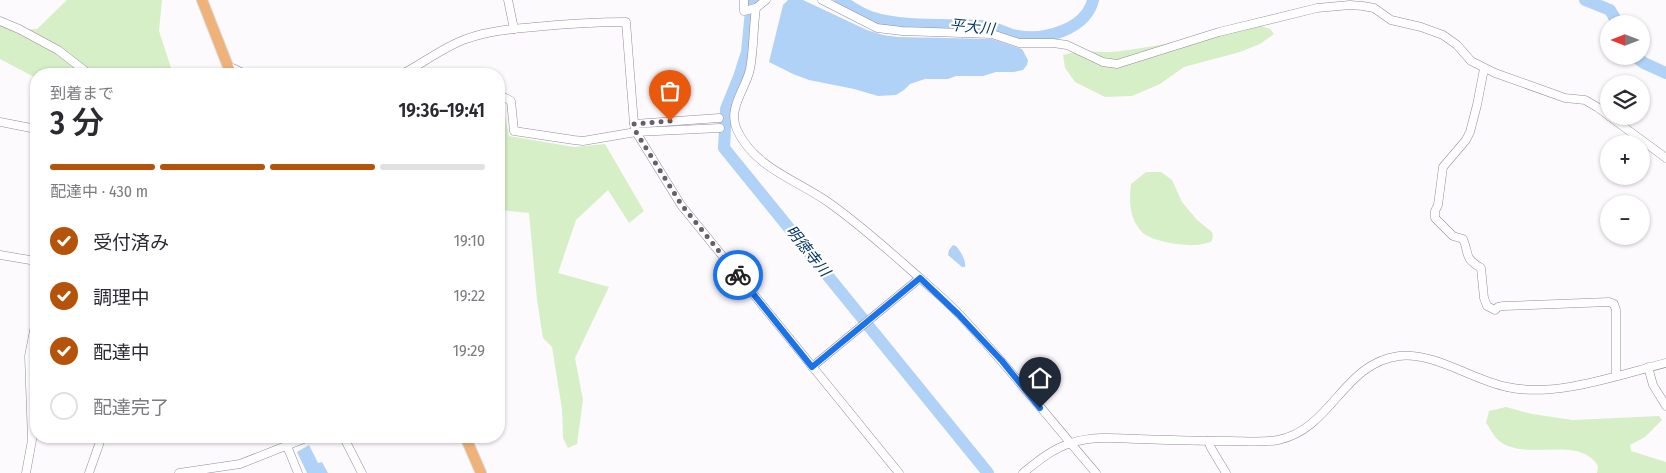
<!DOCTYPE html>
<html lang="ja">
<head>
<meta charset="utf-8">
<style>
	:root { --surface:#fff; --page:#f7f7f7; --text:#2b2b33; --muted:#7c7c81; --line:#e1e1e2; --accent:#b45309 }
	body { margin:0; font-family:"Fira Sans Condensed","Noto Sans JP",sans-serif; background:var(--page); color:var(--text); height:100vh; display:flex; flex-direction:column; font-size:19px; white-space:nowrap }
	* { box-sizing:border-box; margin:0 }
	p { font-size:16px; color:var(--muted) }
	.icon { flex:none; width:28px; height:28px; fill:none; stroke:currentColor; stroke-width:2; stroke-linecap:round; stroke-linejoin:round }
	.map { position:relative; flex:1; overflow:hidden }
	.panel { position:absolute; left:30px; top:68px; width:475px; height:375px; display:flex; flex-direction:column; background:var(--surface); border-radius:20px; box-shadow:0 1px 4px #0004 }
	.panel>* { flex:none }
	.needle { width:32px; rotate:270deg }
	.fabs { position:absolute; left:1600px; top:15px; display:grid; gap:10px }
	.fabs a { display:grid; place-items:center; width:50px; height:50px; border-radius:50%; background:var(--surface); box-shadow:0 1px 4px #0004; font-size:25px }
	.pin { position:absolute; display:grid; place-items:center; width:42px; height:42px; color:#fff; margin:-51px -21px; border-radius:50% 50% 50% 0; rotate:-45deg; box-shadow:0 0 5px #0007 }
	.pin .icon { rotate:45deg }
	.courier { position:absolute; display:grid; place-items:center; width:50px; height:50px; margin:-25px; border:4px solid #1a73e8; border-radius:50%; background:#fff; color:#222; box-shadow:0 1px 6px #0007 }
	.head em { font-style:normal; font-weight:600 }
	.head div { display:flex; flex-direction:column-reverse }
	.head { display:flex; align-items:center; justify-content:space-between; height:85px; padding:0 20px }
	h1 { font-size:32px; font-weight:600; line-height:38px }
	.bar { display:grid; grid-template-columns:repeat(4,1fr); gap:8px 5px; align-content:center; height:60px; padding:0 20px }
	.bar i { height:6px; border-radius:4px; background:var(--line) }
	.bar .on { background:var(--accent) }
	.bar p { grid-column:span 4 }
	ol { padding:0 20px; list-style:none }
	li { display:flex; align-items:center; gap:15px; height:55px }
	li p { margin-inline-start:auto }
	li .icon { padding:5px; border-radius:50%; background:var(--accent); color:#fff; stroke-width:4 }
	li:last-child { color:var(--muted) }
	li i { width:28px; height:28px; border:2px solid var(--line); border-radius:50% }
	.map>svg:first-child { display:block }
</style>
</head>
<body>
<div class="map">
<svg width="1666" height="473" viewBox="0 0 1666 473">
	<rect width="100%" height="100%" fill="#fdfafe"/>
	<g fill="#d6efc7">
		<polygon points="67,0 162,0 159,31 173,74 36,74 36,78 0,59 0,17 16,30 37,29"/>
		<path d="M 1258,25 L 1270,29 L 1274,34 L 1260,44 L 1240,52 L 1184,67 L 1160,84 L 1132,96 L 1105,97 L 1075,82 L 1065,68 L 1063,55 C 1083,48 1101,54 1121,51 C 1167,45 1213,34 1258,25 Z"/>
		<polygon points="505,115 509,136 574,147 605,144 644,211 629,223 608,190 576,220 558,273 609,287 575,358 583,400 577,444 568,448 563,438 562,409 552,347 543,338 537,300 529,213 499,210 499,117"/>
		<path d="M 1146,172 L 1161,172 L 1172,180 L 1182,202 L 1197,220 L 1212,232 L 1213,237 L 1211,242 C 1206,243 1200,245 1195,245 C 1183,246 1150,241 1142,232 C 1129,218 1129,201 1131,184 Z"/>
		<path d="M 1506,407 L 1532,414 L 1573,420 L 1659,416 L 1662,420 L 1645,437 L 1630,445 L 1631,451 L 1666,462 L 1666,473 L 1597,473 L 1598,466 C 1579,433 1523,464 1497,439 C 1493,435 1490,428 1486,423 L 1489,411 Z"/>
	</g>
	<g fill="#b1d2f7">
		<polygon points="788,0 803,0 867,30 883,35 898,37 992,39 1022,49 1028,60 1027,65 1023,70 1014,72 996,72 983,76 956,76 948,79 925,79 910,84 904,90 896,95 878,96 854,89 809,80 793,74 769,62 783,5"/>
		<path d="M 953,245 L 956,246 C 961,252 966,260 965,267 L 962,267 L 948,255 L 949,250 Z"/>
		<polygon points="309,445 318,463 322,462 328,473 307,473 297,452"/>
	</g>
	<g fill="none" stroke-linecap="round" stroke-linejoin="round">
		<g stroke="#b1d2f7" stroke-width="12">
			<polyline points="752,0 747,52 739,77 726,109 724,148 988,473"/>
			<path d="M 840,0 C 849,6 860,13 870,17 C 905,28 948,24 984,26 C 997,27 1005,34 1017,36 C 1043,41 1086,30 1093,0"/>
			<polyline points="1585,0 1610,10 1618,24"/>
			<polyline points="1634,56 1644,63 1666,73"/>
		</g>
		<defs>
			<g id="minor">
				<polyline points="508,0 514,29"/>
				<polyline points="744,0 744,11 756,8 766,0"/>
				<polyline points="822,0 877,28 902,31 992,34 1019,43 1053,43 1067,45 1103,62 1117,64 1219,32 1317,8 1350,5 1363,6 1374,8 1391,20 1421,27 1443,35 1457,45 1471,61 1495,73 1565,98 1585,100 1597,107 1609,116"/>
				<path d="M 756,8 C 753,28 754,49 750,69 C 746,89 727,108 737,130 C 755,168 795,179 828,202 C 855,221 879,242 904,264 C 923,281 943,297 960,315 C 1008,366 1051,421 1096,473"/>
				<polyline points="0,21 19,29 58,50 89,74"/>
				<polyline points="229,69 233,68 245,74"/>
				<path d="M 1484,69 L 1477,105 L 1470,132 L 1466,140 L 1443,167 L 1438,205 L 1435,211 L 1435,218 L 1453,236 L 1463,239 C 1470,255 1463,257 1481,268 L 1484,298 L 1487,306 L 1495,310 L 1498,307 L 1503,306 L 1609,302 L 1614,304 L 1616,310 L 1616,376"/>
				<path d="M 402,74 C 424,63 443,47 466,39 C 488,31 511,29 534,27 C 565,24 595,22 626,22 L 634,124 L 636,132 L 681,205 L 899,473"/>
				<polyline points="499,98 506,98 511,101 514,131 574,140 583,141 636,132 720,128"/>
				<polyline points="1609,116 1666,158"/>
				<polyline points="0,122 36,129"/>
				<polyline points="634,124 719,118"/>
				<polyline points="0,255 36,261"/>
				<polyline points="812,367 920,278"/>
				<polyline points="1648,367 1653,385 1666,406"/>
				<polyline points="343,436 362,473"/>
				<polyline points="1208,441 1211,448 1226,473"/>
				<polyline points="287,446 298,473"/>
				<polyline points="26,473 32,440 29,356 36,320"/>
				<polyline points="89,473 102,436"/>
				<polyline points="179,473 240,464 311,436"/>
				<path d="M 1023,473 C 1038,461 1052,449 1071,443 C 1093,436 1116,438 1138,439 C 1168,440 1199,441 1229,441 C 1245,441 1262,443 1278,440 C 1332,429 1343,363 1399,356 C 1435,352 1472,380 1507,387 C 1555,398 1618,375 1666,363"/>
			</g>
			<g id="major">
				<polyline points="202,0 231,74"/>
				<polyline points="465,436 481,473"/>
			</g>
		</defs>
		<use href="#minor" stroke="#98899f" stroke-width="9"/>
		<use href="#major" stroke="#d9d8d9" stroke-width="12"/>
		<use href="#minor" stroke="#fff" stroke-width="8"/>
		<use href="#major" stroke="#efb279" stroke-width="10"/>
	</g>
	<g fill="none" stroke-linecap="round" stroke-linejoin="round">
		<polyline stroke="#646066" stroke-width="5" stroke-dasharray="0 9" points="670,121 634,124 636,132 681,204 738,275"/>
		<polyline stroke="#1a73e8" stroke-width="6" points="738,275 812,367 920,278 958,314 1002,361 1040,408"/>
	</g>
	<g text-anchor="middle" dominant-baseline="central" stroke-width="4.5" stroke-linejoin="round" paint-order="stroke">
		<g font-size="15" font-style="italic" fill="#043763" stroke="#fff">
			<text transform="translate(972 27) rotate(6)">平大川</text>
			<text transform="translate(808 251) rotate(51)">明徳寺川</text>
		</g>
	</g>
</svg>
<div class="fabs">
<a><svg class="needle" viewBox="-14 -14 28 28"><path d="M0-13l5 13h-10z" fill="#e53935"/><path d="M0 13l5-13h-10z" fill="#7c7c81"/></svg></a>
<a><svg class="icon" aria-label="layers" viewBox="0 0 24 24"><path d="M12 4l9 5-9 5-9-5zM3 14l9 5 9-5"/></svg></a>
<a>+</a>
<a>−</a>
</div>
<div class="pin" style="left:670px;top:121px;background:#ea580c"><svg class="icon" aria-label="bag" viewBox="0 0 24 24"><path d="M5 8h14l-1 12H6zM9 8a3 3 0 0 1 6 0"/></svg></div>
<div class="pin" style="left:1040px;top:408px;background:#1f2937"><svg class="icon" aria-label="home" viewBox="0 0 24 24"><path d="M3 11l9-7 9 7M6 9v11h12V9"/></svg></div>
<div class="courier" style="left:738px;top:275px"><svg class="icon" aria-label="bike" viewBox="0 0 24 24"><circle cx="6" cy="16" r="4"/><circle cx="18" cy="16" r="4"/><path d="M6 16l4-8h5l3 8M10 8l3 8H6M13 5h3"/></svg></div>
<section class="panel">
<div class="head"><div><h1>3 分</h1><p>到着まで</p></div><em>19:36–19:41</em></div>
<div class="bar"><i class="on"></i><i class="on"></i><i class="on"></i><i></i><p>配達中 · 430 m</p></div>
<ol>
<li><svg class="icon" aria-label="check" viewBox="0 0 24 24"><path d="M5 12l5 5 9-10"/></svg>受付済み<p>19:10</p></li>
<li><svg class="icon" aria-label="check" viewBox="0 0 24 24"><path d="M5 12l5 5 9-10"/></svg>調理中<p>19:22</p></li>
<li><svg class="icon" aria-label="check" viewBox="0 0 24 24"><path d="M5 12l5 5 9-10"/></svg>配達中<p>19:29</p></li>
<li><i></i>配達完了</li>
</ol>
</section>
</div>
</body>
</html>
